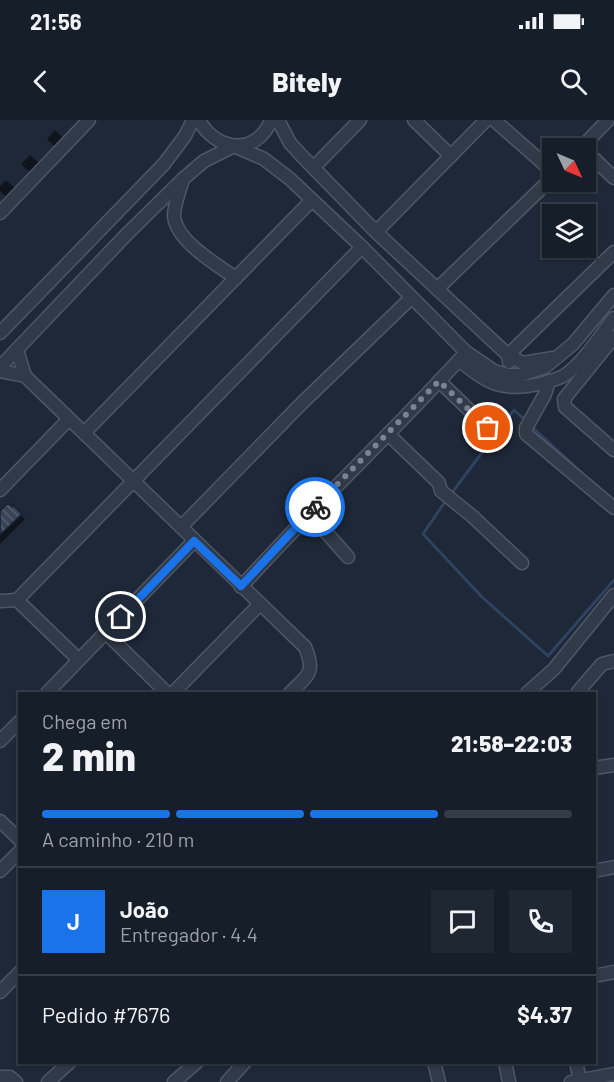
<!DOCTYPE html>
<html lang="pt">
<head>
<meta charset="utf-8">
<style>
	:root { --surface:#161e2a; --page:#1f2732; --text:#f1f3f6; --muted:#9ea2a8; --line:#353c47; --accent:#1a73e8 }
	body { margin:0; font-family:Barlow,sans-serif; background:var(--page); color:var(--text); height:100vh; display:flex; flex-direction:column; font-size:22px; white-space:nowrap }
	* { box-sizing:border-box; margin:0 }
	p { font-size:20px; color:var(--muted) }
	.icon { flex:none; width:33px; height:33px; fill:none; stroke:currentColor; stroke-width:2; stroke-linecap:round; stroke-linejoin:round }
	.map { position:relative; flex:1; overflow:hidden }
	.side { position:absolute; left:18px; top:572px; width:578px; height:372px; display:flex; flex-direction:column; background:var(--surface); border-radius:0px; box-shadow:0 2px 4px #0004,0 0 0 2px var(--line) }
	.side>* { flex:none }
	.needle { width:39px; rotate:134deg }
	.controls { position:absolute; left:542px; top:18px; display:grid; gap:12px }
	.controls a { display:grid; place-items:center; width:54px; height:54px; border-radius:0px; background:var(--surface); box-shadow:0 2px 4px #0004,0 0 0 2px var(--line); font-size:30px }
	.pin { position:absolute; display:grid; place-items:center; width:51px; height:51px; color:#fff; margin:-26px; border:3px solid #fff; border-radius:50%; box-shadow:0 2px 6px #0007 }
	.courier { position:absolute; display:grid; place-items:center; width:60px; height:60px; margin:-30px; border:4px solid #1a73e8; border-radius:50%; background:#fff; color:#222; box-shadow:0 2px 8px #0007 }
	.head em { font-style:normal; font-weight:800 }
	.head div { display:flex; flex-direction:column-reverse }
	.head { display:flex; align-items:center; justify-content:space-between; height:102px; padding:0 24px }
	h1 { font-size:39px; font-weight:800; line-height:45px }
	.bar { display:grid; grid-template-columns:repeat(4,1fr); gap:9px 6px; align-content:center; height:72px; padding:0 24px }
	.bar i { height:8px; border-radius:4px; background:var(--line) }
	.bar .selected { background:var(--accent) }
	.bar p { grid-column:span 4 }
	.line { display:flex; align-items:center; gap:15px; padding:0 24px; border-top:2px solid var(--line) }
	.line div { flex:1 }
	.round { display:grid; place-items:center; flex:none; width:63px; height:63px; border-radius:0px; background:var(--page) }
	.status { display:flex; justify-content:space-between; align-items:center; height:42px; padding:0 30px; background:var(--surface); direction:ltr }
	.status svg { height:16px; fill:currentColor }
	header { display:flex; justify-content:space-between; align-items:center; height:78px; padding:0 24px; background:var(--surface); font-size:27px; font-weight:800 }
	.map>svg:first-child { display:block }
</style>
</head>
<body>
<div class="status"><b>21:56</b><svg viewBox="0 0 49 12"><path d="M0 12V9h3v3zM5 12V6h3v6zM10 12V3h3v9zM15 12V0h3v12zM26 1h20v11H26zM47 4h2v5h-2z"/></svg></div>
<header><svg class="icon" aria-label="back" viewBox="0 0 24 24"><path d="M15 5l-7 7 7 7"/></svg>Bitely<svg class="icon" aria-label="search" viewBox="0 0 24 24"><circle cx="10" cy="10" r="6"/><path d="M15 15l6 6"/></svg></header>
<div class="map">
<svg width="614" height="962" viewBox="0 0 614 962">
	<defs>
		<pattern id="building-back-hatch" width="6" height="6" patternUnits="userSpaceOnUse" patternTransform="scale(1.5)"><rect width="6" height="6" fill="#394658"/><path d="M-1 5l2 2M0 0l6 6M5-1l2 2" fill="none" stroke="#535e6e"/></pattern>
	</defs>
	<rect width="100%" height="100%" fill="#1e2838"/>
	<g fill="#0007">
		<polygon points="55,10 65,20 57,29 47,19"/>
		<polygon points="30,35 41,45 32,54 21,44"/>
		<polygon points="6,60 17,70 8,79 0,71 0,66"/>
		<polygon points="13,387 25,399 0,424 0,392"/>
	</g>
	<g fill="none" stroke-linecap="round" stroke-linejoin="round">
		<g stroke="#2f4361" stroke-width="3">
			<polyline points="532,307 582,353"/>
			<polyline points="451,374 514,290 525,300"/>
			<polyline points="447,379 423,414 482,477 548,536 614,460"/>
		</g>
	</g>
	<polygon fill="url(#building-back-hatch)" stroke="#19212e" stroke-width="1.5" points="8,383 12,387 13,385 22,394 0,415 0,391"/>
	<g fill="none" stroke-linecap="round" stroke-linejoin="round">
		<defs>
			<g id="minor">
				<path d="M 199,0 C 216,32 257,36 271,0"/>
				<polyline points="278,0 290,23 301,35 376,112 508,235 523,243 553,238"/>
				<polyline points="414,0 451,36"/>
				<polyline points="494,0 552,51"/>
				<polyline points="581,28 608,0"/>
				<polyline points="585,30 614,58"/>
				<polyline points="314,47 360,0"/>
				<path d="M 183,59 C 180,70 174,85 174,96 C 176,121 217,145 236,158"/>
				<polyline points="0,93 89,0"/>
				<polyline points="376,112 486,0"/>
				<polyline points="437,169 552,58"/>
				<polyline points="0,213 164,44 185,16 193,0"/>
				<polyline points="614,217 564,279 565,287 614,330"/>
				<path d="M 17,230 L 25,256 L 305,527 C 316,553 308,555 290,573"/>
				<path d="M 465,234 L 459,240 C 487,263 501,272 539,264 C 547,262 557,260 565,255 C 583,243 600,216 614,198"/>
				<polyline points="509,242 508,235 614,132"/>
				<polyline points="0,247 127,114 183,59 204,41 234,26 264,39 290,59 362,127 466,232 494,251 508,255 521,255 545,247 573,224 614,175"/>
				<polyline points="0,251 25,256"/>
				<polyline points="439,261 488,308"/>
				<polyline points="549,261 545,274 526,308 526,314 614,388"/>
				<polyline points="84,313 312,80"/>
				<polyline points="388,314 439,363 441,371 472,396 522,443"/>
				<polyline points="0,370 69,299"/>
				<polyline points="309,393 348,437"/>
				<polyline points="181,407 301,284 411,178"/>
				<path d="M 241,467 C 311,389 388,317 459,240"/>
				<polyline points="17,480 79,540"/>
				<polyline points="0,481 17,480 362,127"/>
				<polyline points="106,513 167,573"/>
				<polyline points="47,573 194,421"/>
				<polyline points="173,573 260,484"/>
				<polyline points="527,573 554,549 614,475"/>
				<polyline points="577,573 602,544 614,541"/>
				<polyline points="0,621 20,601"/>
				<polyline points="594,648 614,645"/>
				<polyline points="0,701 20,720"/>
				<polyline points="0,751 20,731"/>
				<polyline points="594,751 614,747"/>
				<polyline points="594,856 614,852"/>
				<polyline points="0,872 20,852"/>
				<polyline points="434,942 439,962"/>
				<polyline points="505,942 509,962"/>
				<polyline points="576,942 580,960"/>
				<polyline points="0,957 10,957 16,962"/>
				<polyline points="48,962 70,942"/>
				<polyline points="174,962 197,942"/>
				<polyline points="227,962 245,942"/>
				<polyline points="571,962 614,954"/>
			</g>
		</defs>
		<use href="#minor" stroke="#4f5766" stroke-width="15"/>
		<use href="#minor" stroke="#313a48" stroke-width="12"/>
	</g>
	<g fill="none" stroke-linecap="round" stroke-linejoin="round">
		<polyline stroke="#7a8394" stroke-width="6" stroke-dasharray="0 10.8" points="315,387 439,261 488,308"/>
		<polyline stroke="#1a73e8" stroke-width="8" points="121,497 194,421 241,466 315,387"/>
	</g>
</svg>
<div class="controls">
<a><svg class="needle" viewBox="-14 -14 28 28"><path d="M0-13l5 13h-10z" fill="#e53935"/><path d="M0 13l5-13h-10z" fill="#9ea2a8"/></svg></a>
<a><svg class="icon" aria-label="layers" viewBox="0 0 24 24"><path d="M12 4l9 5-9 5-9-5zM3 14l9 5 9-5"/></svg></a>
</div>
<div class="pin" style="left:488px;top:308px;background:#ea580c"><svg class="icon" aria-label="bag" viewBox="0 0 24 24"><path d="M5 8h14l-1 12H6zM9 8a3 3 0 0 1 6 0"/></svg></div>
<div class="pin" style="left:121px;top:497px;background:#1f2937"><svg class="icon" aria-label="home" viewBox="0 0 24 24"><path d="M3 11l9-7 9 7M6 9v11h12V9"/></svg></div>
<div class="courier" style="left:315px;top:387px"><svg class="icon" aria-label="bike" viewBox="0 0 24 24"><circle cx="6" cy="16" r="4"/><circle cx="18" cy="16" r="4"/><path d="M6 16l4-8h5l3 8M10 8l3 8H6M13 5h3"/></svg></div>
<section class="side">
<div class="head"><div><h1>2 min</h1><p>Chega em</p></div><em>21:58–22:03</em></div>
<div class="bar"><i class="selected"></i><i class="selected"></i><i class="selected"></i><i></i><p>A caminho · 210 m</p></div>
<div class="line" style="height:108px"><b class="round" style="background:var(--accent);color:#fff">J</b><div><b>João</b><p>Entregador · 4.4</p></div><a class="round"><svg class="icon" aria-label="chat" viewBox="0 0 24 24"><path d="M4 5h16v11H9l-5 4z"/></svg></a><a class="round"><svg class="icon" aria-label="phone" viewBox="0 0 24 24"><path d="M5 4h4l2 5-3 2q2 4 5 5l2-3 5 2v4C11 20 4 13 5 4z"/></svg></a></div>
<div class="line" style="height:78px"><div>Pedido #7676</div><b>$4.37</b></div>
</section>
</div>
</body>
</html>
